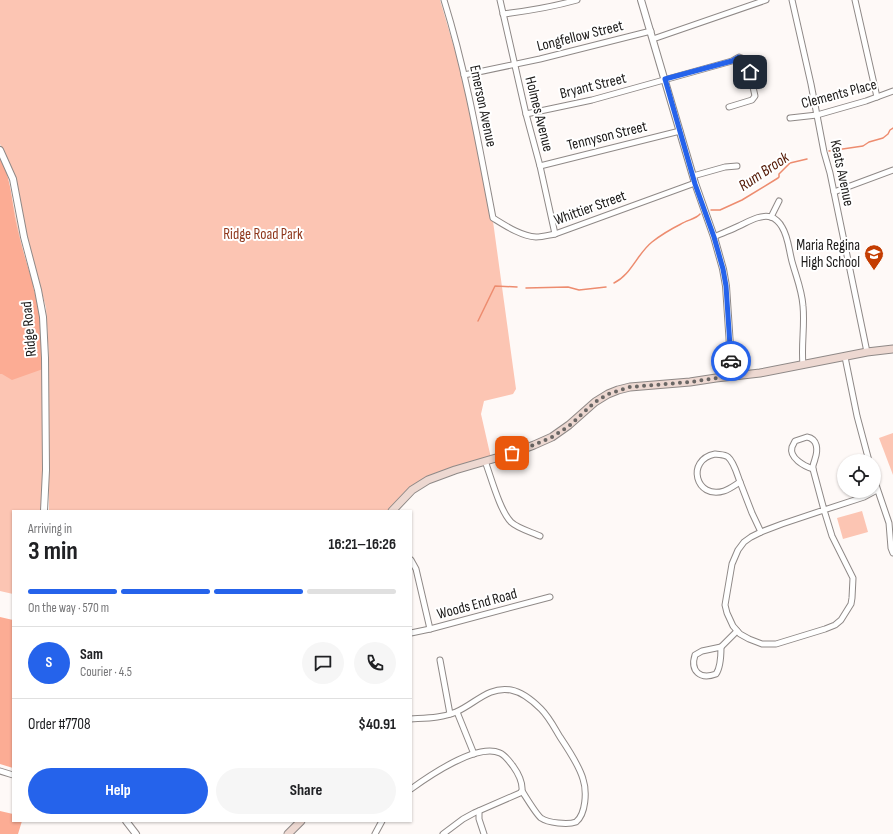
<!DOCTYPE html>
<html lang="en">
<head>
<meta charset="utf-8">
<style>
	:root { --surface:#fff; --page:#f6f6f6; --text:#202124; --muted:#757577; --line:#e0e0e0; --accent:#2563eb }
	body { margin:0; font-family:"Sofia Sans Condensed",sans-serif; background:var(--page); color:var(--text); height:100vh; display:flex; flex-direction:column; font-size:15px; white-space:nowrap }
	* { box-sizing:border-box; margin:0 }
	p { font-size:13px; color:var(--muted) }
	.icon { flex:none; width:22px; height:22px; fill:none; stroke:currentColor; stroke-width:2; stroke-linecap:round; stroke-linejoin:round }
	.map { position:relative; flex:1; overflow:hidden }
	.panel { position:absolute; left:12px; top:510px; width:400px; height:312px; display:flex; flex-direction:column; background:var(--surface); border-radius:0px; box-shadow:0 1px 3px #0004 }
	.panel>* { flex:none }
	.tools { position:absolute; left:837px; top:454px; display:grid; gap:8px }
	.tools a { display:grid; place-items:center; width:44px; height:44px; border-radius:50%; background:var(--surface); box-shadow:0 1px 3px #0004; font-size:20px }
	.pin { position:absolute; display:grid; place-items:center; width:34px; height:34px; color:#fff; margin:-17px; border-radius:8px; box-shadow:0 2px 6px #0006 }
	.courier { position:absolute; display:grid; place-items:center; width:40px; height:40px; margin:-20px; border:3px solid #2563eb; border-radius:50%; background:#fff; color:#222; box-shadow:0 1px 5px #0007 }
	.overview em { font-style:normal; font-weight:700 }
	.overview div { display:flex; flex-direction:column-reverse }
	.overview { display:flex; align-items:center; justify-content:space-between; height:68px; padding:0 16px }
	h1 { font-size:26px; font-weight:700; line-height:30px }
	.bar { display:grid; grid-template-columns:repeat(4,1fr); gap:6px 4px; align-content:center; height:48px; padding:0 16px }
	.bar i { height:5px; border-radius:3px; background:var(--line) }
	.bar .on { background:var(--accent) }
	.bar p { grid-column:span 4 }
	.line { display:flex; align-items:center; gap:10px; padding:0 16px; border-top:1px solid var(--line) }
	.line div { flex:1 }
	.round { display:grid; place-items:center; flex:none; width:42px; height:42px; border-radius:21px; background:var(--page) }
	.button { display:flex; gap:8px; margin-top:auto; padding:8px 16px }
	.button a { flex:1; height:46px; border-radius:24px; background:var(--accent); color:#fff; font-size:16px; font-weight:700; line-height:46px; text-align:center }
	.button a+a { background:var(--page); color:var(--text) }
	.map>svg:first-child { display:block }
</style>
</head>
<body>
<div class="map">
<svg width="893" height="834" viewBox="0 0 893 834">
	<rect width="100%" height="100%" fill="#fef9f7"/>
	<g fill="#fcc5b3">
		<polygon points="0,0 440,0 464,81 492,214 516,389 513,394 484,401 481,414 491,458 450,469 396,502 388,511 49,511 49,358 46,308 26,231 17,185 0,144"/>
		<polygon points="0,158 9,184 20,238 27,267 34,286 33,287 39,308 44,386 43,460 41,511 13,511 13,594 0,591"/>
		<polygon points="893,433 893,475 879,438"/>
		<polygon points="862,511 868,532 843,539 837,518"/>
	</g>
	<g fill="#fcac94">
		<path d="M 0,158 C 11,176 12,203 16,223 C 21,245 27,265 34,286 L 33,287 L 39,308 L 41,325 L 43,369 L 12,380 L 2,374 L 0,374 Z"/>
		<polygon points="0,617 13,620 13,768 0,764"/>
		<polygon points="0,811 13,814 13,821 22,821 18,834 0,834"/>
	</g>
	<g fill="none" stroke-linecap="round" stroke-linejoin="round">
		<g stroke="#ed8c6f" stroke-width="1.5">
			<polyline points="829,151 863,146 869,142 883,138 888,134 890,130 893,128"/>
			<polyline points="711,210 720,210 742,200 778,178 779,177 779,174 790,163 807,159"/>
			<path d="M 614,283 C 631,275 637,254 652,242 C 661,235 671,229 681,224 C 687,220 696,219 700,214"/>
			<polyline points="526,288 568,287 579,290 606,287"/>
			<polyline points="478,321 495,286 517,287"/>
		</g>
		<defs>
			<g id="minor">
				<path d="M 444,0 C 466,71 479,145 493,218 C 506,226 521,236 536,237 C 543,237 549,235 555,234 L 695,183"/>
				<polyline points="500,0 526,114 540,166 555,234"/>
				<polyline points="792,0 811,84 824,152 830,173 867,352"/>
				<polyline points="855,0 877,97"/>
				<path d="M 503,14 C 528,11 552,7 577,0"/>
				<polyline points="653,39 766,0"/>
				<polyline points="464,75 540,59 651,31"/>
				<polyline points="526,114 592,100 732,61 739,57 747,60 755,96 752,100 729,107"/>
				<polyline points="790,118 817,115 866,101 893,91"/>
				<polyline points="540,166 680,131"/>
				<polyline points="693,176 725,167 737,166"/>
				<polyline points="834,192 893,170"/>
				<polyline points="771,217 779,201"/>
				<path d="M 714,237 C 722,233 731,230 739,226 C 748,222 760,214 771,217 C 775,218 780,223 782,227 C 789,238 789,253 793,265 C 797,279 802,291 803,306 C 805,326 801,345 803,365"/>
				<polyline points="845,357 857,416 869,461"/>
				<path d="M 807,437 C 818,439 818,450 815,459 C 814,464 812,465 813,469 C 804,466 789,458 792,447 C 793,445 794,443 795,441 Z"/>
				<path d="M 715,454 C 719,455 724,454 728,457 C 734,462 737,474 740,482 C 735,485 730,489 724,491 C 696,500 685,460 715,454 Z"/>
				<path d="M 485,461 C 491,477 500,511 511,522 C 517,528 531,532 540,536"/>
				<polyline points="813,469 824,510 832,536 853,578 852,598 851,604 841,620 835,625 825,629 776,644 762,644 749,639 740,634 733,626 727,613 725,605 732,564 738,550 744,542 751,537 761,532 782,524 824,510 864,497 877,490"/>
				<polyline points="874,479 889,523 891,548 893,553"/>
				<polyline points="740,482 752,513 761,532"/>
				<polyline points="411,560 416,569 430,629"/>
				<polyline points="411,633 430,629 550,597"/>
				<path d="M 721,647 C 721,655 721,667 716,674 C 700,680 690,671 695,655 L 702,651 Z"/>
				<polyline points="721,647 737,631"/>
				<polyline points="440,660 450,714"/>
				<polyline points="457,712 474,754"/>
				<path d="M 411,719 C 426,718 442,718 456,712 C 475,704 488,686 511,690 C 522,692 533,701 541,709 C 549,717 554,727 560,737 C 568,749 579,765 583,779 C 587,791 586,814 576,822 C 568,825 548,823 541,818 C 536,814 526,797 522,791 C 523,781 518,773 513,766 C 509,761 505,755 500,753 C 477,743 429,776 411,789"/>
				<polyline points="0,771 13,775"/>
				<polyline points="479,811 479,819 484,834"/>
				<polyline points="375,834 382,821"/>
				<polyline points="443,834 463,819 474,813 520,793 522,791"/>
			</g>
			<g id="tertiary">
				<polyline points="641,0 695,183 714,237 723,269 726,286 732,376"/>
				<polyline points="0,150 13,179 24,237 38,290 43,317 45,358 46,470 44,511"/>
				<polyline points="126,821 136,834"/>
			</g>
			<g id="secondary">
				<polyline points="392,511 412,490 428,480 455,470 513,453 534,445 552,437 569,425 595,402 608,394 618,390 630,387 690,382 716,378 760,373 867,352 893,349"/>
				<polyline points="288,834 301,821"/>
			</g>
		</defs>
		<use href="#minor" stroke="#8f8987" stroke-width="7"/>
		<use href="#tertiary" stroke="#8f8987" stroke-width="8"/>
		<use href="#secondary" stroke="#8f8987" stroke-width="9"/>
		<use href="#minor" stroke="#fff" stroke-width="5"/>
		<use href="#tertiary" stroke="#fff" stroke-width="6"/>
		<use href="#secondary" stroke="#edd8d1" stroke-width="7"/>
	</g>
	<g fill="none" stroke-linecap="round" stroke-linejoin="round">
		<polyline stroke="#6a6765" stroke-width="4" stroke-dasharray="0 7.2" points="512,453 534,445 552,437 569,426 595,402 608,394 630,387 690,382 732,376 731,361"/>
		<polyline stroke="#2563eb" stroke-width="5" points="731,361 726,286 723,269 714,237 695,184 665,79 732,61 739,57 747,60 750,72"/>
	</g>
	<defs>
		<symbol id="school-pin" viewBox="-11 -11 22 30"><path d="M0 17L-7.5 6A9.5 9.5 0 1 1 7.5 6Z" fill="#c43d02" stroke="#fff"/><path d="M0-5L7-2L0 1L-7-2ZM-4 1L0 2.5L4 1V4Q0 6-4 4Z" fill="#fff"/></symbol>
	</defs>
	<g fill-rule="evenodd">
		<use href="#school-pin" x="863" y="243" width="22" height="30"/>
	</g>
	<g text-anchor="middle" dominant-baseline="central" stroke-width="4" stroke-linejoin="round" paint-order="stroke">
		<g font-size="15" fill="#1a1817" stroke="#fff">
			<text transform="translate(580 36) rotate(-14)">Longfellow Street</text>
			<text transform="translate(593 86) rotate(-14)">Bryant Street</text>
			<text transform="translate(839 94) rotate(-15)">Clements Place</text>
			<text transform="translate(483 106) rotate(78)">Emerson Avenue</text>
			<text transform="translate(539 114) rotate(76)">Holmes Avenue</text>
			<text transform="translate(607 136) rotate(-14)">Tennyson Street</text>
			<text transform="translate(842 173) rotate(78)">Keats Avenue</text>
			<text transform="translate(590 208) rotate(-20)">Whittier Street</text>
			<text transform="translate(29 329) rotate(-95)">Ridge Road</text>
			<text transform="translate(477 604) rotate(-15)">Woods End Road</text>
		</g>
		<g font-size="15" fill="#8f381d" stroke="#fff">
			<text x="263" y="234">Ridge Road Park</text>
		</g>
		<g font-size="15" fill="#1a1817" stroke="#fff" text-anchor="end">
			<text x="860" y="245">Maria Regina<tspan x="860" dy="17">High School</tspan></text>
		</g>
		<g font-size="16" font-style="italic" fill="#511602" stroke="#fff">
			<text transform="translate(764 172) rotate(-34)">Rum Brook</text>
		</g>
	</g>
</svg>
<div class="tools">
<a><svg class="icon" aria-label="locate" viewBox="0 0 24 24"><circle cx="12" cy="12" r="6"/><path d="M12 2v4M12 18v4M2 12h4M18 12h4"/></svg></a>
</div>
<div class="pin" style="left:512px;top:453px;background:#ea580c"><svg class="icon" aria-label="bag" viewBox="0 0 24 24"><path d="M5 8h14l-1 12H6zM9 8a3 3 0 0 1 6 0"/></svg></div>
<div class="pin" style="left:750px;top:72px;background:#1f2937"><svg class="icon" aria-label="home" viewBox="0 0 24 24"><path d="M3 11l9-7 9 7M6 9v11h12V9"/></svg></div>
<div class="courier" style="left:731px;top:361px"><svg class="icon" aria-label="car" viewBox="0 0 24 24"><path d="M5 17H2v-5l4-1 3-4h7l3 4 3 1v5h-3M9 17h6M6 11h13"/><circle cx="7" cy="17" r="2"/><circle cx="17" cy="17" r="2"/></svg></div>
<section class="panel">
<div class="overview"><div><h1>3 min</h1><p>Arriving in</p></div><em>16:21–16:26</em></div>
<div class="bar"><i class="on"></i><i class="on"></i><i class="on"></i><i></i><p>On the way · 570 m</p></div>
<div class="line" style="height:72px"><b class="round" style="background:var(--accent);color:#fff">S</b><div><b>Sam</b><p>Courier · 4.5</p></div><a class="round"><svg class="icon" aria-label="chat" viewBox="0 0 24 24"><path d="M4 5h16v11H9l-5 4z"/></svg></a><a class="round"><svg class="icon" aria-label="phone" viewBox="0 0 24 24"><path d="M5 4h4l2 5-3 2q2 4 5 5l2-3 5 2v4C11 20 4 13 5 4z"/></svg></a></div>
<div class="line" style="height:52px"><div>Order #7708</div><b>$40.91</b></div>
<div class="button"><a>Help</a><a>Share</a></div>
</section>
</div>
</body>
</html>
